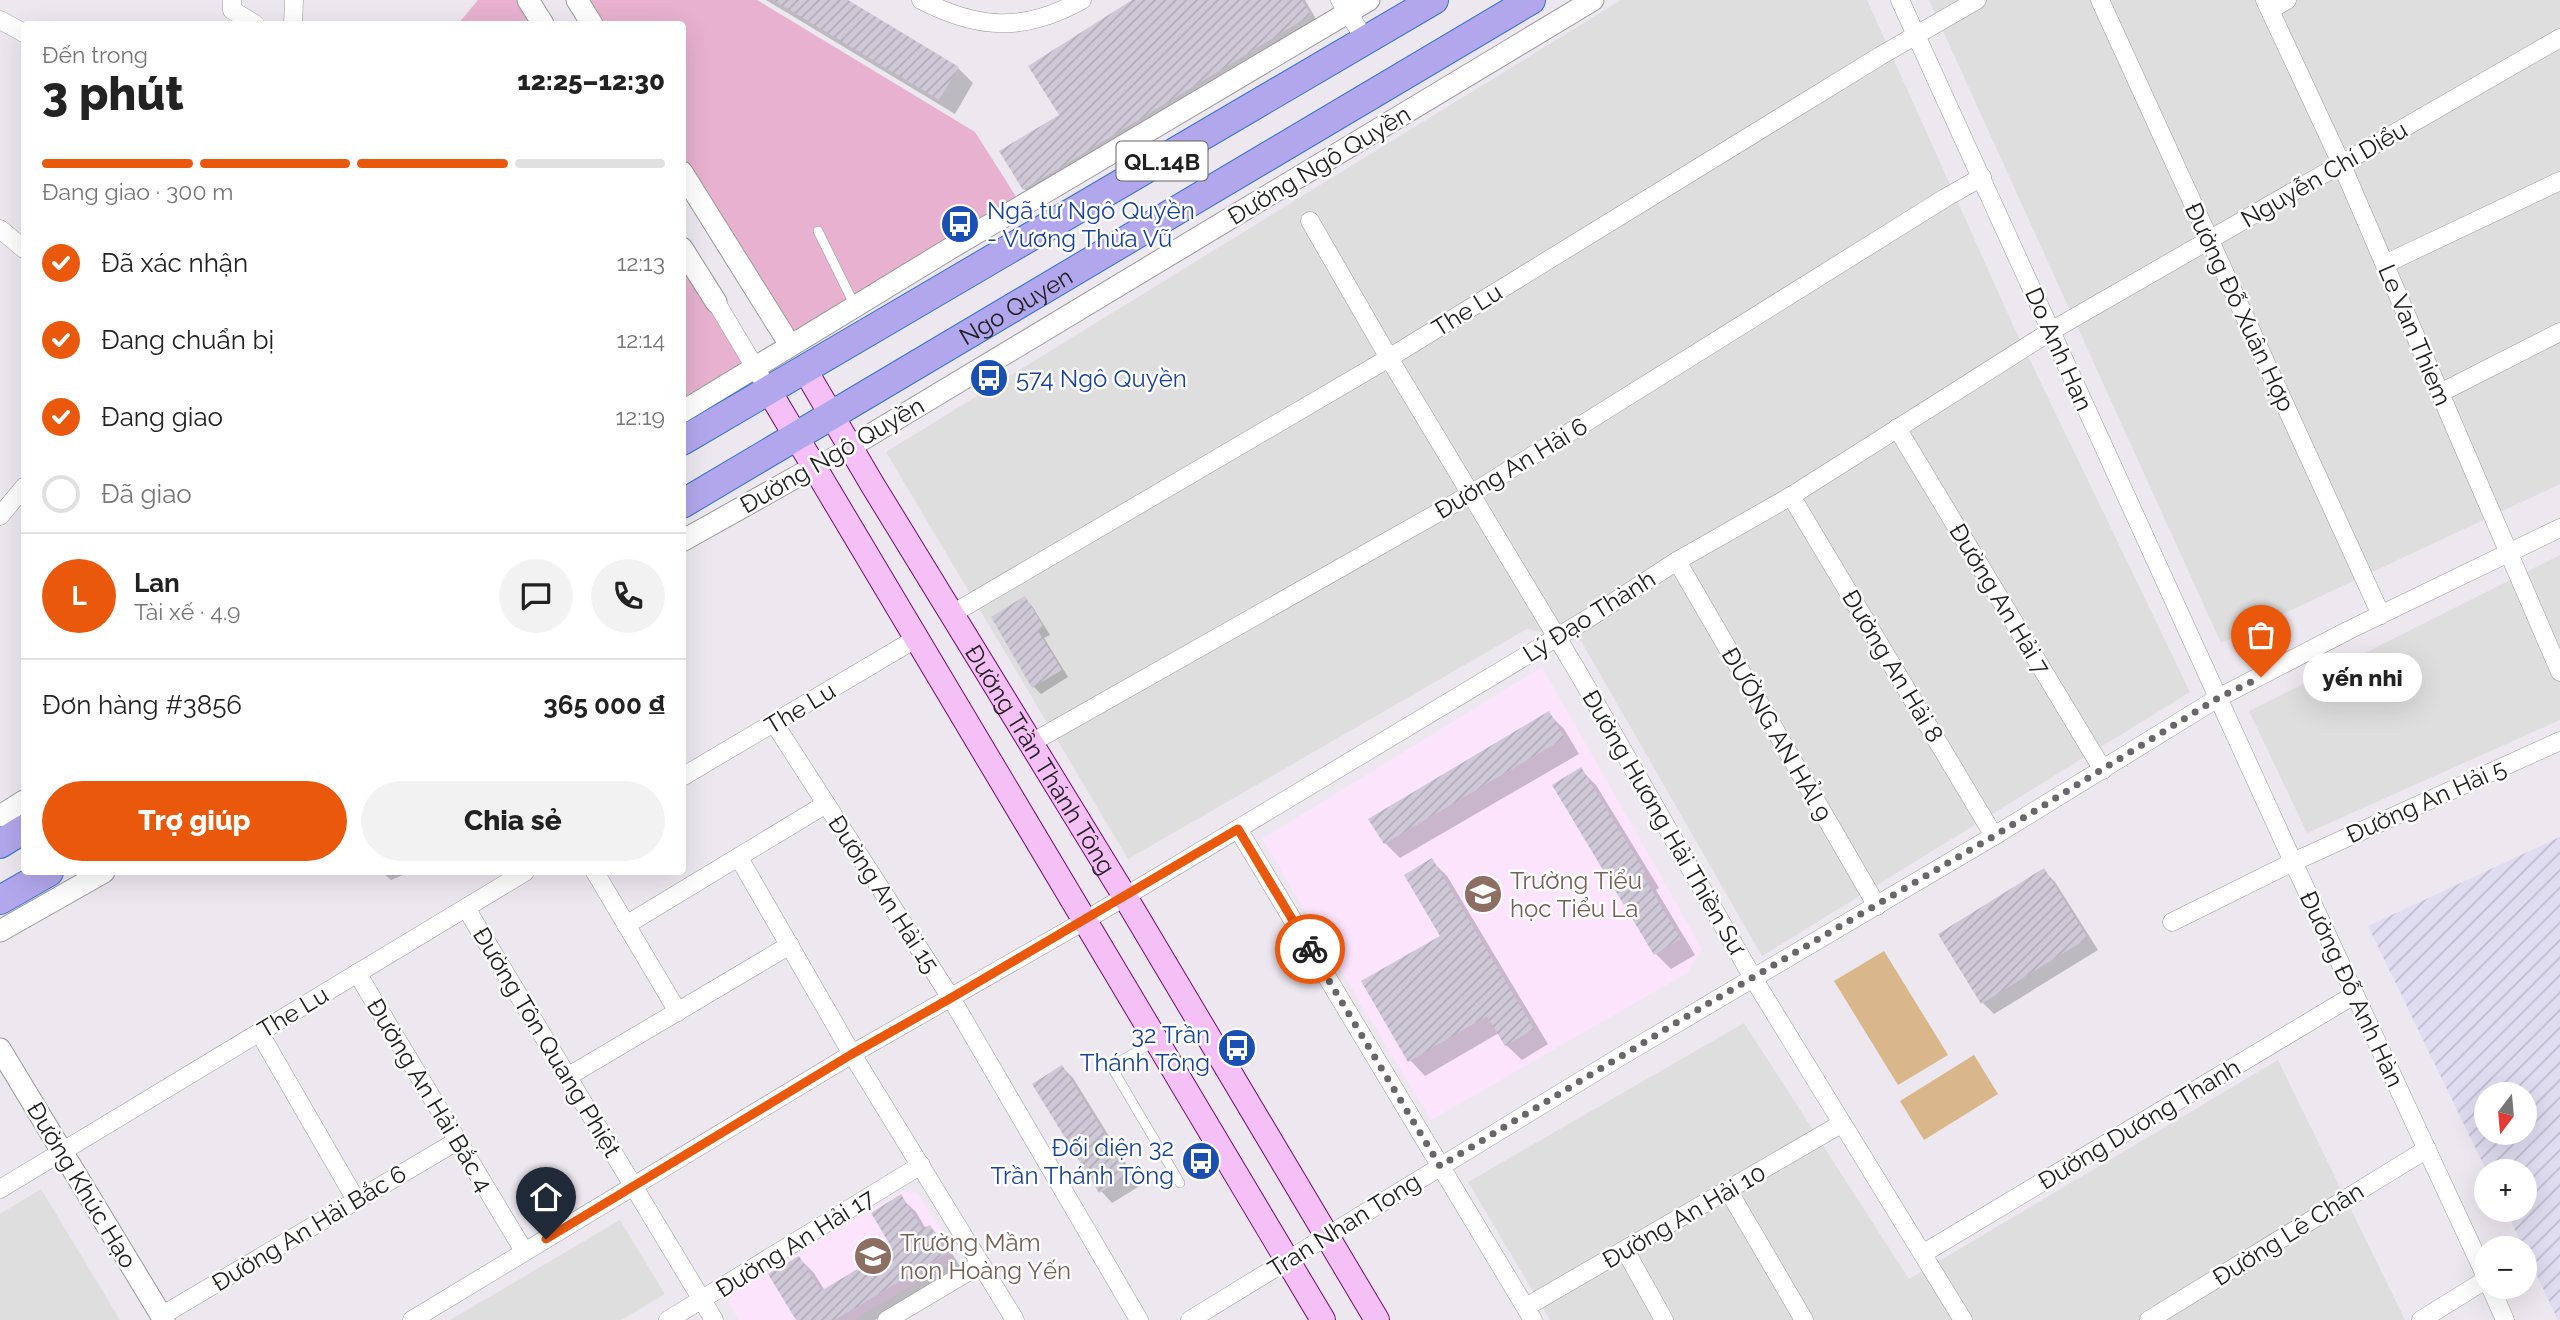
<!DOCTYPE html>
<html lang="vi">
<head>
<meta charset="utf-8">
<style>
	:root { --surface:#fff; --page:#f2f2f2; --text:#222; --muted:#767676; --line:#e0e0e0; --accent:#ea580c }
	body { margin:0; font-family:Raleway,sans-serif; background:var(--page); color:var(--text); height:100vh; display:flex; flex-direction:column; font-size:26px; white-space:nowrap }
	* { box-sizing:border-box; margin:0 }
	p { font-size:23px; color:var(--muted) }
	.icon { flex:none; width:38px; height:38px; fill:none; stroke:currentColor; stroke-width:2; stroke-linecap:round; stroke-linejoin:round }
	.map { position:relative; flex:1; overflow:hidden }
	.side { position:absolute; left:21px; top:21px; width:665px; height:854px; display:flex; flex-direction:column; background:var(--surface); border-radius:7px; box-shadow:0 7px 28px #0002 }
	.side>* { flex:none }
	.needle { width:46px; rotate:196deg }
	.buttons { position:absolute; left:2474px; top:1082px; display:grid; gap:14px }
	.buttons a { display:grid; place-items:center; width:63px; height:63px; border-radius:50%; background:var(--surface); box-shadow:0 7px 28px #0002; font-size:35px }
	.pin { position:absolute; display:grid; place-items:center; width:60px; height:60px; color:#fff; margin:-72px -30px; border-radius:50% 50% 50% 0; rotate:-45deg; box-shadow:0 0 7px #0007 }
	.pin .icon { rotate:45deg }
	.courier { position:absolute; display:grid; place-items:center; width:70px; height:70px; margin:-35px; border:5px solid #ea580c; border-radius:50%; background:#fff; color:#222; box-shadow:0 2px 9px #0007 }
	.bubble { position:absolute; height:49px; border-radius:24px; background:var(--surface); box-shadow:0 7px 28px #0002; font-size:23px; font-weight:800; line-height:49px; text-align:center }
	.head em { font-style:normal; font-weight:800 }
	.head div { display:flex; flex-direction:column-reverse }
	.head { display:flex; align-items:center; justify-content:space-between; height:119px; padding:0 21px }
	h1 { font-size:46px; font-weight:800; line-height:52px }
	.bar { display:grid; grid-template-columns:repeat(4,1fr); gap:10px 7px; align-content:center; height:84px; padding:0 21px }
	.bar i { height:9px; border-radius:5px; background:var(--line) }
	.bar .selected { background:var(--accent) }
	.bar p { grid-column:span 4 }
	.line { display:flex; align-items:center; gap:18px; padding:0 21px; border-top:2px solid var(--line) }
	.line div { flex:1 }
	.round { display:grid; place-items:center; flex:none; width:74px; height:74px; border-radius:37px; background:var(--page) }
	ol { padding:0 21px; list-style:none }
	li { display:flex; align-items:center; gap:21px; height:77px }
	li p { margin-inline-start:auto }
	li .icon { padding:7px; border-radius:50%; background:var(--accent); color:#fff; stroke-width:4 }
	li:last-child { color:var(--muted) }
	li i { width:38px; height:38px; border:4px solid var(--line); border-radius:50% }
	.button { display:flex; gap:14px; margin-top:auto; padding:14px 21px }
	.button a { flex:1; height:80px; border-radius:42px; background:var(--accent); color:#fff; font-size:28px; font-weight:800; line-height:80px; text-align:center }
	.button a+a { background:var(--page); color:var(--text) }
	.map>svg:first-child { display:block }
</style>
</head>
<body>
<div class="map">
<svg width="2560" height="1320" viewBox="0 0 2560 1320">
	<defs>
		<pattern id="military-furrows" width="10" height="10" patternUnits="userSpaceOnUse" patternTransform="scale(1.75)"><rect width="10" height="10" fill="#e0dcf1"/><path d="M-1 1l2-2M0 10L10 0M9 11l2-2" fill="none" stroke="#c0bcce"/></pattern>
		<pattern id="building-hatch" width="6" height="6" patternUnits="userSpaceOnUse" patternTransform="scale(1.75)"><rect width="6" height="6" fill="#cec8d7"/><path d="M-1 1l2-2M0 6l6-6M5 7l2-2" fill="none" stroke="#b1acb8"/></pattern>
	</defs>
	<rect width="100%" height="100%" fill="#ede8f0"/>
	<g fill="#dedede">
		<polygon points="1621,0 1867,0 2013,325 2190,692 1762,956 1581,641 1527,629 1128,859 886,452"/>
		<polygon points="1929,0 2560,0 2560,484 2221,643"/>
		<polygon points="2560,555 2560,720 2307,833 2249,711"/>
		<polygon points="1744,1023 1909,1279 2278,1060 2405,1320 1550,1320 1468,1182"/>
		<polygon points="41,1189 120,1320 0,1320 0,1214"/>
		<polygon points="620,1220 665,1294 621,1320 450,1320"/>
	</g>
	<g fill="#fce4fd">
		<polygon points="1542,667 1702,949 1687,973 1431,1120 1262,839"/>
		<polygon points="903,1191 917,1193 954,1250 952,1262 853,1320 739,1320 729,1303 730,1294"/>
	</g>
	<path fill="url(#military-furrows)" fill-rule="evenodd" d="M 2560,837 L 2560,1320 L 2558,1320 L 2505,1209 L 2525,1209 L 2525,1171 L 2487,1172 L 2368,926 ZM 2487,1094 L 2525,1094 L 2525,1132 L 2487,1132 Z"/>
	<g fill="#e7b1cf">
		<polygon points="478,0 528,0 543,24 458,24"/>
		<polygon points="577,0 757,0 975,132 1022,206 790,345 683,171 682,24 592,24"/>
		<polygon points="682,248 756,366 682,410"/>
	</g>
	<g fill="#dab68b">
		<polygon points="1884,951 1948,1055 1898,1085 1834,981"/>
		<polygon points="1974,1055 1998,1094 1924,1140 1900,1101"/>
	</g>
	<g fill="#0003">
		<polygon points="766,0 845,0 958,68 973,83 955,114"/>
		<polygon points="1135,0 1305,0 1320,26 1035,199 1024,189 1062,115"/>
		<polygon points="1025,599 1032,606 1050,635 1044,638 1068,677 1041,694 1034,687"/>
		<polygon points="1549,714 1564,729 1579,754 1400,858 1385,843"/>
		<polygon points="1581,770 1596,785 1659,888 1656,890 1695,955 1671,969 1656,954 1554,786"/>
		<polygon points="1432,861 1447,876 1548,1044 1522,1060 1506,1045 1499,1033 1425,1076 1410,1060 1443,936"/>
		<polygon points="2044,871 2055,882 2098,950 1994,1014 1983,1003"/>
		<polygon points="382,872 401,872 403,875 391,880"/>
		<polygon points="1062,1067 1073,1078 1140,1186 1112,1203 1101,1191"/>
		<polygon points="900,1197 916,1212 926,1229 930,1227 945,1242 961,1268 875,1320 798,1320 799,1258 814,1273 825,1291 894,1249"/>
	</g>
	<g fill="url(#building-hatch)">
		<polygon points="773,0 848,0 959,67 939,100"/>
		<polygon points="1132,0 1302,0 1311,15 1023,190 999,151 1059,115 1028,66"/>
		<polygon points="1025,596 1044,627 1038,631 1062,670 1032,688 991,617"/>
		<polygon points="1549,711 1565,738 1384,844 1368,819"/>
		<polygon points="1581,767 1645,872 1642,874 1681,939 1654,955 1552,785"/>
		<polygon points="1432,858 1534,1029 1505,1046 1487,1016 1408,1062 1361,981 1440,936 1404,875"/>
		<polygon points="2044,868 2088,938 1981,1004 1938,934"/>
		<polygon points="1062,1065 1130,1174 1099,1193 1032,1084"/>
		<polygon points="901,1194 922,1229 930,1225 947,1253 835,1320 796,1320 768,1274 799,1256 821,1291 892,1248 871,1213"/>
	</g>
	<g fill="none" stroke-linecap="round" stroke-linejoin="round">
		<defs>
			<g id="service">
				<polyline points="818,231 855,306"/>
				<polyline points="1156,1041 1111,1066 1180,1183"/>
			</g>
			<g id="minor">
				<polyline points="232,0 232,10 255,24"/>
				<path d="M 921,0 C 979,30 1025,32 1082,0"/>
				<polyline points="1340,0 1366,41"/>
				<polyline points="1900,0 2283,840 2487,1279"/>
				<polyline points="2100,0 2381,615"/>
				<polyline points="2265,0 2341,163 2560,672"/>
				<polyline points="2270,10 2287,0"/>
				<polyline points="0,20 24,33"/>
				<polyline points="293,24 294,0"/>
				<polyline points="1310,221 1389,358 1579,674 1753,978 1963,1320"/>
				<polyline points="0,229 24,249"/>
				<polyline points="2385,264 2560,181"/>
				<polyline points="716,302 769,391"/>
				<polyline points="2440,393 2560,332"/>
				<polyline points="1897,428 2103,770"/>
				<polyline points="814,467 850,447"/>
				<polyline points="1791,496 1994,836"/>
				<polyline points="0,516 24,487"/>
				<polyline points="1677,561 1877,906"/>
				<polyline points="952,614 1389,358 1880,56 1977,0"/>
				<polyline points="774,723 951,998 1139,1320"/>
				<polyline points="1031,743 1471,494 1945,198 1982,177"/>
				<polyline points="682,777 917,638"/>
				<polyline points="1238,829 1533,1320"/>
				<polyline points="739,858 852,1054 1015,1320"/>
				<polyline points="595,872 678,1012"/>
				<polyline points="466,908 714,1320"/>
				<polyline points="2172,922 2293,862 2560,741"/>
				<polyline points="626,925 826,804"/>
				<polyline points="357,973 524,1251"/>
				<polyline points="259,1032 356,1200"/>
				<polyline points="567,1077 790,945"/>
				<polyline points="0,1189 525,872"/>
				<polyline points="1728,1190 1804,1320"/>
				<polyline points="1625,1250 1664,1320"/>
				<polyline points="1924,1253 2354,995"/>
				<polyline points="2490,1286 2505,1320"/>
				<polyline points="1526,1307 1841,1124"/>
				<polyline points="161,1316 457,1141"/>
				<polyline points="412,1320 852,1054 1086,920 1589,618 1677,561 1791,496 2051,331 2560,38"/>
				<polyline points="668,1320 921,1165"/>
				<polyline points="887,1320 981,1264"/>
				<polyline points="1190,1320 1623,1055 1994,836 2218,698 2349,630 2560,528"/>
				<polyline points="2149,1320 2427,1149"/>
				<polyline points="2421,1320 2487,1279"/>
			</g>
			<g id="tertiary">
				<polyline points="528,0 543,24"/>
				<polyline points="577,0 592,24"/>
				<polyline points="682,172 790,345"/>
				<polyline points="682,248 716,302"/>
				<polyline points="682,412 951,248 1369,0"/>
				<polyline points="850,447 1593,0"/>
				<polyline points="682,541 814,467"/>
				<polyline points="0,816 24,801"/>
				<polyline points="0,931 104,872"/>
				<polyline points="0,1049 164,1320"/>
			</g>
			<g id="secondary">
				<path id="s1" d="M 805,370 L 872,484 L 1124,895 L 1377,1320"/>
				<polyline points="769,391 1323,1320"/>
			</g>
			<g id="trunk">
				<polyline points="682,441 1434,0"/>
				<path id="s2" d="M 682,504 L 1531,0"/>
				<polyline points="0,844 24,829"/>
				<polyline points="0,900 49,872"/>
			</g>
		</defs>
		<use href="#service" stroke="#9a9a9a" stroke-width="10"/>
		<use href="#minor" stroke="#9a9a9a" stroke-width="19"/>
		<use href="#tertiary" stroke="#9a9a9a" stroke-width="23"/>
		<use href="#secondary" stroke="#730c6e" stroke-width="26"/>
		<use href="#trunk" stroke="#3272d1" stroke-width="30"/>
		<use href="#service" stroke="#fff" stroke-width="9"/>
		<use href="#minor" stroke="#fff" stroke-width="18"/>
		<use href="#tertiary" stroke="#fff" stroke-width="21"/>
		<use href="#secondary" stroke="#f5c0f6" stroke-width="24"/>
		<use href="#trunk" stroke="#b2a7ec" stroke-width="28"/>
	</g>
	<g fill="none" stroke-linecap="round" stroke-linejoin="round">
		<polyline stroke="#686669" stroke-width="7" stroke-dasharray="0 12.6" points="1310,949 1440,1166 1704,1006 1994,836 2218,698 2261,677"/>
		<polyline stroke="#ea580c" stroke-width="9" points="546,1239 852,1054 951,998 1238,829 1310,949"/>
	</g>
	<defs>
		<symbol id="bus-disc" viewBox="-11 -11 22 22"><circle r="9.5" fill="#1a4fb4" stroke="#fff"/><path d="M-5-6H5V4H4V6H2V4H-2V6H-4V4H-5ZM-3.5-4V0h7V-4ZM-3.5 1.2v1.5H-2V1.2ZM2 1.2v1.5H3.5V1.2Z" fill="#fff"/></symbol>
		<symbol id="school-disc" viewBox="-11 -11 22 22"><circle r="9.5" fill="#8d6e63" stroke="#fff"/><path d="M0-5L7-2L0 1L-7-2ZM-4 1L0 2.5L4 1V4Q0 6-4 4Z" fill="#fff"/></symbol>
	</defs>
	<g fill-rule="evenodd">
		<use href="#bus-disc" x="938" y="202" width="44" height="44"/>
		<use href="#bus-disc" x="967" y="356" width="44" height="44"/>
		<use href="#school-disc" x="1461" y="872" width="44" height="44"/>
		<use href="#bus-disc" x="1215" y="1026" width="44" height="44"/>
		<use href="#bus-disc" x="1179" y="1139" width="44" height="44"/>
		<use href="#school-disc" x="851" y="1234" width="44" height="44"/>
	</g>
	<g text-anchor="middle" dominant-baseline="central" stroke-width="5" stroke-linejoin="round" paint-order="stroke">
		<rect fill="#fff" stroke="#636363" stroke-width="2" x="1116.5" y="141.5" width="91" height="39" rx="5"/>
		<g font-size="23" font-weight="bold" fill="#202020">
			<text x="1162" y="161">QL.14B</text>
		</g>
		<g font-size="24" fill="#202020" stroke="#fff">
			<text transform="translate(1319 165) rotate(-31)">Đường Ngô Quyền</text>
			<text transform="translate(2324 174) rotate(-30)">Nguyễn Chí Diểu</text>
			<text stroke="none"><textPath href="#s2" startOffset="388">Ngo Quyen</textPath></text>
			<text transform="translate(2240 307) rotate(65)">Đường Đỗ Xuân Hợp</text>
			<text transform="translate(1467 310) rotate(-32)">The Lu</text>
			<text transform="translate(2415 335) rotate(67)">Le Van Thiem</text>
			<text transform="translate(2059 349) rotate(66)">Do Anh Han</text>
			<text transform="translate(832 455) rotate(-30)">Đường Ngô Quyền</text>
			<text transform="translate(1511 468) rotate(-31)">Đường An Hải 6</text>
			<text transform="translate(2000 599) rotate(59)">Đường An Hải 7</text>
			<text transform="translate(1589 616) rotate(-32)">Lý Đạo Thành</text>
			<text transform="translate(1893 666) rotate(59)">Đường An Hải 8</text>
			<text transform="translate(800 708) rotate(-31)">The Lu</text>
			<text transform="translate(1777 734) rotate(60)">ĐƯỜNG AN HẢl 9</text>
			<text stroke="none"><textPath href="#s1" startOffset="455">Đường Trần Thánh Tông</textPath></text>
			<text transform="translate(2426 801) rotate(-24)">Đường An Hải 5</text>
			<text transform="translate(1664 822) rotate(60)">Đường Hương Hải Thiền Sư</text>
			<text transform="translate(884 894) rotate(57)">Đường An Hải 15</text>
			<text transform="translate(2352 989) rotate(65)">Đường Đỗ Anh Hàn</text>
			<text transform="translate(293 1012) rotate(-31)">The Lu</text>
			<text transform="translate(547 1042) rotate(59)">Đường Tôn Quang Phiệt</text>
			<text transform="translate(430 1095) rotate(59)">Đường An Hải Bắc 4</text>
			<text transform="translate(2139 1124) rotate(-31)">Đường Dương Thanh</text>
			<text transform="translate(82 1185) rotate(59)">Đường Khúc Hạo</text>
			<text transform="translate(1684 1216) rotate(-30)">Đường An Hải 10</text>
			<text transform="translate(1344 1225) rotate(-32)">Tran Nhan Tong</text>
			<text transform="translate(309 1228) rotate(-31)">Đường An Hải Bắc 6</text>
			<text transform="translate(2288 1234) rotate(-32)">Đường Lê Chân</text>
			<text transform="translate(795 1243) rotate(-32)">Đường An Hải 17</text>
		</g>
		<g font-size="24" fill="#164399" stroke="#fff" text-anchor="start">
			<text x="987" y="210">Ngã tư Ngô Quyền<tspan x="987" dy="28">- Vương Thừa Vũ</tspan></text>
			<text x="1016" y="378">574 Ngô Quyền</text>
			<text x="1210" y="1034" text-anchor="end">32 Trần<tspan x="1210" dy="28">Thánh Tông</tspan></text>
			<text x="1174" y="1147" text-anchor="end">Đối diện 32<tspan x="1174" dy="28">Trần Thánh Tông</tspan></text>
		</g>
		<g font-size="24" fill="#785e54" stroke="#fff" text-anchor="start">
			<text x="1510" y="880">Trường Tiểu<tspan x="1510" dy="28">học Tiểu La</tspan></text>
			<text x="900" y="1242">Trường Mầm<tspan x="900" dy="28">non Hoàng Yến</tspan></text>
		</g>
	</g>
</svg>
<div class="buttons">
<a><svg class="needle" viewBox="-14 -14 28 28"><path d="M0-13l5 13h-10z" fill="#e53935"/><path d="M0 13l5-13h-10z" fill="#767676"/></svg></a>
<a>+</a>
<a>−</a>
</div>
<div class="pin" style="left:2261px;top:677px;background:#ea580c"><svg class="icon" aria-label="bag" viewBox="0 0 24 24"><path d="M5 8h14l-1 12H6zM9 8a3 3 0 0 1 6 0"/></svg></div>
<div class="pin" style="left:546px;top:1239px;background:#1f2937"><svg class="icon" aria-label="home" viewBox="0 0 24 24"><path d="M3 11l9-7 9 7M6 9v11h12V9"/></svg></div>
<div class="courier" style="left:1310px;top:949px"><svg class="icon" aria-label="bike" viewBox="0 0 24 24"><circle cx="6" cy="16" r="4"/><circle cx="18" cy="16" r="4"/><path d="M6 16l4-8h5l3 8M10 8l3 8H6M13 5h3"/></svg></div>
<div class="bubble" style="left:2303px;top:653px;width:119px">yến nhi</div>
<section class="side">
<div class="head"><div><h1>3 phút</h1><p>Đến trong</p></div><em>12:25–12:30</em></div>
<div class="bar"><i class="selected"></i><i class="selected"></i><i class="selected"></i><i></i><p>Đang giao · 300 m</p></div>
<ol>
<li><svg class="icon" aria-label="check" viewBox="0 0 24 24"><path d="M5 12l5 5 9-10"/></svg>Đã xác nhận<p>12:13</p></li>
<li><svg class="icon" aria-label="check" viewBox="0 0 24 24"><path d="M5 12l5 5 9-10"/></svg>Đang chuẩn bị<p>12:14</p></li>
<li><svg class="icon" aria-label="check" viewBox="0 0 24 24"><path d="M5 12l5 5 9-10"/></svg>Đang giao<p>12:19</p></li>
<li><i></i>Đã giao</li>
</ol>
<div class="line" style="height:126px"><b class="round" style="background:var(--accent);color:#fff">L</b><div><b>Lan</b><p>Tài xế · 4.9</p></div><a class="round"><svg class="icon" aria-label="chat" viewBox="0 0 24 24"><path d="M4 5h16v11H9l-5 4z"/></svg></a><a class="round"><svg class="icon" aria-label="phone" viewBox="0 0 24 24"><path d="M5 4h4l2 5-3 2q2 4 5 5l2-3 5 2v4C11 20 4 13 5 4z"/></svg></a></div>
<div class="line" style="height:91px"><div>Đơn hàng #3856</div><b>365 000 ₫</b></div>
<div class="button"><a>Trợ giúp</a><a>Chia sẻ</a></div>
</section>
</div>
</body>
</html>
